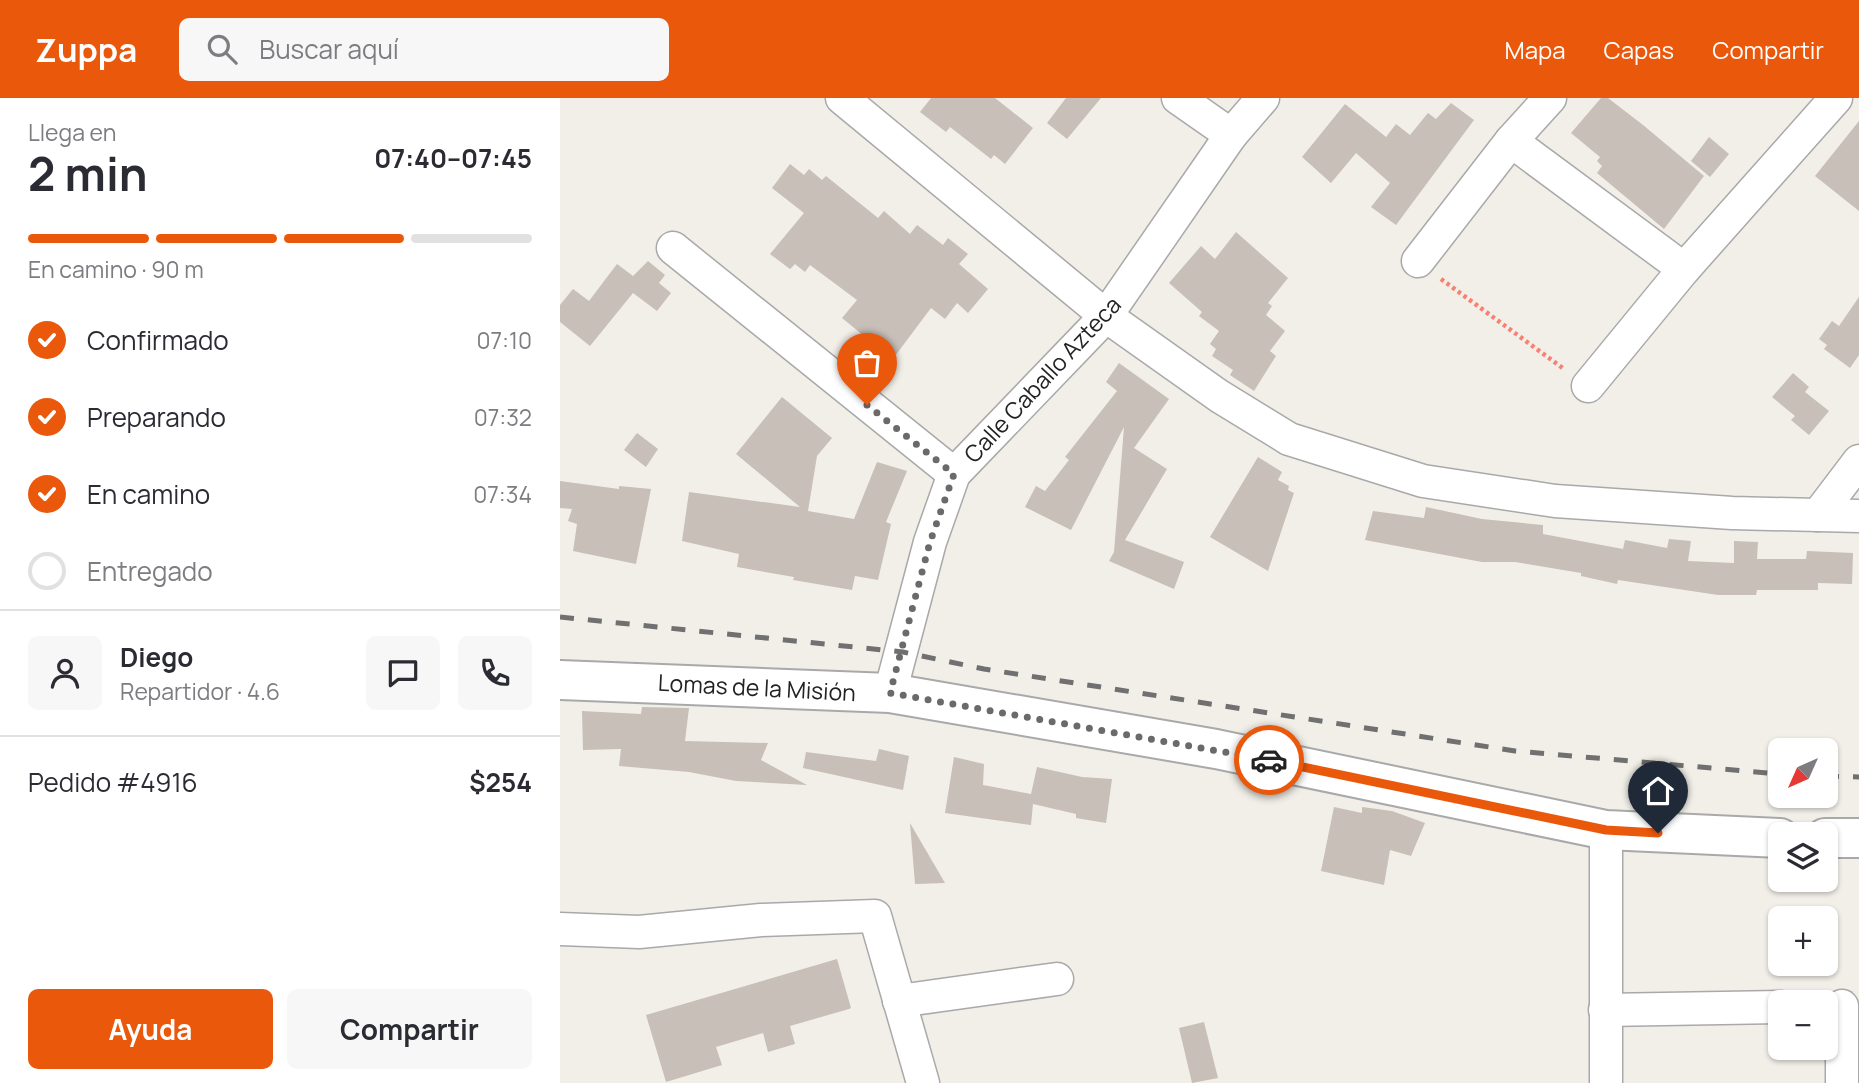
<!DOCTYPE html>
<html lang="es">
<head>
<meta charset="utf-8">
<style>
	:root { --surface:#fff; --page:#f7f7f7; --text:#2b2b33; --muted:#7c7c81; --line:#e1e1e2; --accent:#ea580c }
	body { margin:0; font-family:Manrope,sans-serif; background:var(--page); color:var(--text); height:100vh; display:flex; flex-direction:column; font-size:26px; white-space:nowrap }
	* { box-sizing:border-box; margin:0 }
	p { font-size:23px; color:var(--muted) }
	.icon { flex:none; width:38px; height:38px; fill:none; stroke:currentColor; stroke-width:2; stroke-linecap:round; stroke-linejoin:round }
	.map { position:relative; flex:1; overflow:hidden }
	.panel { display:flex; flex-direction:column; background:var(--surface); width:560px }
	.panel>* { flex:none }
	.needle { width:46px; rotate:225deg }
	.controls { position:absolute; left:1208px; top:640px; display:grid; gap:14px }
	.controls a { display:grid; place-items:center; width:70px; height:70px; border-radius:10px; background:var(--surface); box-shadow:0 2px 5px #0004; font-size:35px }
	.pin { position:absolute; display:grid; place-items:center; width:60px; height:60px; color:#fff; margin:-72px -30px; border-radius:50% 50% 50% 0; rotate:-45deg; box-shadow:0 0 7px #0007 }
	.pin .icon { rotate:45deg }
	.courier { position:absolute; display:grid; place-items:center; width:70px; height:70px; margin:-35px; border:5px solid #ea580c; border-radius:50%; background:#fff; color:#222; box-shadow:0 2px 9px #0007 }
	.overview em { font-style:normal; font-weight:700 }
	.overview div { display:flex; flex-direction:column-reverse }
	.overview { display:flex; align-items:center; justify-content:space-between; height:119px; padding:0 28px }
	h1 { font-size:46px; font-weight:700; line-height:52px }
	.bar { display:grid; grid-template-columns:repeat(4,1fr); gap:10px 7px; align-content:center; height:84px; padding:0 28px }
	.bar i { height:9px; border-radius:5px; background:var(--line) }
	.bar .active { background:var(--accent) }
	.bar p { grid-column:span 4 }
	.line { display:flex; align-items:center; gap:18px; padding:0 28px; border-top:2px solid var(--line) }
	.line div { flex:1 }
	.round { display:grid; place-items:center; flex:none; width:74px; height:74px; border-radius:10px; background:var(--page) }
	ol { padding:0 28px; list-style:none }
	li { display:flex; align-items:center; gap:21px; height:77px }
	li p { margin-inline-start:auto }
	li .icon { padding:7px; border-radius:50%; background:var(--accent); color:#fff; stroke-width:4 }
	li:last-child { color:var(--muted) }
	li i { width:38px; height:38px; border:4px solid var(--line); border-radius:50% }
	.button { display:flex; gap:14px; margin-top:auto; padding:14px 28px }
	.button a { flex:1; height:80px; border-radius:10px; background:var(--accent); color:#fff; font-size:28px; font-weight:700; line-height:80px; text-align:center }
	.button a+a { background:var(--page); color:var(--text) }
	header { display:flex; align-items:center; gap:42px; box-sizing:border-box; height:98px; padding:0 35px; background:var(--accent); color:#fff }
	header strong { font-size:33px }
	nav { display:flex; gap:38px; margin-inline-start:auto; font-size:24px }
	.search { width:490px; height:63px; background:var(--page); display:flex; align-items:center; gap:18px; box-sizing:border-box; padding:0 24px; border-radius:10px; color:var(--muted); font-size:26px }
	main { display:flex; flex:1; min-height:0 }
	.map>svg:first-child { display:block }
</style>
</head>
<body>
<header>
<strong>Zuppa</strong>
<div class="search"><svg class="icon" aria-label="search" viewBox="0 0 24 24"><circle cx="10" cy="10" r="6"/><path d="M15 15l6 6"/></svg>Buscar aquí</div>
<nav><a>Mapa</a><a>Capas</a><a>Compartir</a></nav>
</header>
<main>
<section class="panel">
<div class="overview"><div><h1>2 min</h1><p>Llega en</p></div><em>07:40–07:45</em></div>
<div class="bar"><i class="active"></i><i class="active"></i><i class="active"></i><i></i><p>En camino · 90 m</p></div>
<ol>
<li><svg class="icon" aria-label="check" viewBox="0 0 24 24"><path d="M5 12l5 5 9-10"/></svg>Confirmado<p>07:10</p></li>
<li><svg class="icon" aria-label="check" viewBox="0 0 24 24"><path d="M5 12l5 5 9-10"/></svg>Preparando<p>07:32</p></li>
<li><svg class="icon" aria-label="check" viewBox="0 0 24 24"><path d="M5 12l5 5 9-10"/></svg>En camino<p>07:34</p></li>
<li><i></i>Entregado</li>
</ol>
<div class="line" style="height:126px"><a class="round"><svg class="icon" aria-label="person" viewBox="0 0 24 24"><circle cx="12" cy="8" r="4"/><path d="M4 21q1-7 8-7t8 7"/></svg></a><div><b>Diego</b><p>Repartidor · 4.6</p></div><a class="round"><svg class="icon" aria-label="chat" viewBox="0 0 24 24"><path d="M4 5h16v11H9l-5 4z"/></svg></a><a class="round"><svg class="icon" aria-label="phone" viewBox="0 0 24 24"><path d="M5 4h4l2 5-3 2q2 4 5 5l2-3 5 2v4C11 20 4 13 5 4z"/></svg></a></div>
<div class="line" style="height:91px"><div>Pedido #4916</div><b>$254</b></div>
<div class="button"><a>Ayuda</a><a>Compartir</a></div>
</section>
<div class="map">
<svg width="1299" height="985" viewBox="0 0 1299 985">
	<rect width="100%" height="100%" fill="#f2efe9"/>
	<g fill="#c7bfb8">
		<polygon points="371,0 435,0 473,30 445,66 434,57 431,61 390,29 386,34 360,14"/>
		<polygon points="506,0 541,0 507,41 487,25"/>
		<polygon points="1041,0 1048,0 1083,27 1144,78 1104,131 1037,75 1042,68 1037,63 1040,59 1011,35"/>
		<polygon points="891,5 914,22 836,127 811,109 830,85 796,55 771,85 742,59 785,6 826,39 836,26 850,37 868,15 876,21"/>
		<polygon points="1299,23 1299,113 1255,78"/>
		<polygon points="1149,39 1169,56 1150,79 1131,63"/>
		<polygon points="230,66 244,77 249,71 262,82 266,78 318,120 324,113 350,136 357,127 383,147 388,140 408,156 399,166 428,191 408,215 397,205 385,221 371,210 317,282 299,268 315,247 282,220 297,202 250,167 245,174 235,166 230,171 210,156 244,115 212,90"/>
		<polygon points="676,134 728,180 708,205 712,208 706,217 725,233 710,253 716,258 694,293 670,277 673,272 652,258 656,251 650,246 659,233 639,218 642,214 609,185 641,148 655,161"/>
		<polygon points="88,163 105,177 99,185 111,195 97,213 73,195 30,248 0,224 0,207 13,191 29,203 57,166 73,178"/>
		<polygon points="1299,199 1299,257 1290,270 1264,251 1267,247 1259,241 1272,223 1279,228"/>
		<polygon points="559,265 609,301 574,350 607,371 565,442 624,464 614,491 549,463 554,454 564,329 511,432 465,409 476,388 485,393 509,362 505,359 557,293 546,284"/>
		<polygon points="1233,275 1249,289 1245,294 1269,313 1249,337 1231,322 1235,318 1212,299"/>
		<polygon points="222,299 272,340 257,358 248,413 294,421 317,364 347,373 326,424 331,426 318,482 295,478 292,492 233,482 234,479 177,469 179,456 122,443 129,394 240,409 176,356"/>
		<polygon points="77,335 98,351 86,369 64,352"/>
		<polygon points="698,359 722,374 718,382 729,388 728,392 734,395 708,473 650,439"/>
		<polygon points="0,383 59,391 59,388 91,391 76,466 13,453 17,426 8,423 12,411 0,410"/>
		<polygon points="866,409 922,421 983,427 983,436 1063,451 1065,442 1107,450 1109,441 1131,443 1128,463 1174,465 1174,443 1198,444 1197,461 1246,461 1247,453 1293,455 1292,486 1258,485 1258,492 1197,492 1196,497 1158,497 1058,482 1057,486 1021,478 1021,475 955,464 922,464 805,442 813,413 864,420"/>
		<polygon points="82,609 129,610 125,643 208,645 201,662 247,687 176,683 129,674 59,668 61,651 23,652 22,613 81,616"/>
		<polygon points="319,651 349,658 343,692 243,670 246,654 316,663"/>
		<polygon points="394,659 424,666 423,687 471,696 477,669 522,679 552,681 546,725 516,720 516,716 473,706 471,727 385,715"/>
		<polygon points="774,709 802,715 802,709 832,713 865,725 851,758 830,752 824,787 761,773"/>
		<polygon points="350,725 385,785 355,786"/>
		<polygon points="277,861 291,910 289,911 230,928 235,946 208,954 203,935 156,949 162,967 106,984 86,917"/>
		<polygon points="644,924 658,980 632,985 619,930"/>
	</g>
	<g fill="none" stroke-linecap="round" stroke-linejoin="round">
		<defs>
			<g id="minor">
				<polyline points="282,0 546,218 659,298 729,341 863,383 995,403 1172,415 1299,418"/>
				<polyline points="618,0 671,37"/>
				<polyline points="951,43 1124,171"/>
				<polyline points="113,150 394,376"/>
				<polyline points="858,163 951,43 990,0"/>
				<polyline points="1028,288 1124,171 1276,0"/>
				<polyline points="1258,417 1299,363"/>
				<polyline points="330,595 370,444 394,376 546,218 671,37 703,0"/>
				<polyline points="1046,732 1046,985"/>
				<polyline points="0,831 79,834 201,822 315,818 363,985"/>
				<polyline points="339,903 497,881"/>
				<polyline points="1282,908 1282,985"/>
				<polyline points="1045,912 1220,909"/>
			</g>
			<g id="tertiary">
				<polyline points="0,582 330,595 656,651 1046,732 1220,740"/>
				<polyline points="1265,740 1299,740"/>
			</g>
		</defs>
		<use href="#minor" stroke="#a9a9a9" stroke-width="35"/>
		<use href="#tertiary" stroke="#a9a9a9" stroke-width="42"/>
		<polyline stroke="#fa8072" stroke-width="4.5" stroke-dasharray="3.5 3.5" stroke-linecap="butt" points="881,181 1004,271"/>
		<use href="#minor" stroke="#fff" stroke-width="32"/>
		<use href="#tertiary" stroke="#fff" stroke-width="38"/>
		<g stroke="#707070" stroke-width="5" stroke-dasharray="14 14" stroke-linecap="butt">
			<polyline points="0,519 343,554 424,571 955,653 1220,676"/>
			<polyline points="1265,678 1299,679"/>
		</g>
	</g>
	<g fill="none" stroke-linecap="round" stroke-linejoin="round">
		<polyline stroke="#6b6a68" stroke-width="7" stroke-dasharray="0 12.6" points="307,307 394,376 370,444 330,595 709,662"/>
		<polyline stroke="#ea580c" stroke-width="9" points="709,662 1046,732 1098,735"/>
	</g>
	<g text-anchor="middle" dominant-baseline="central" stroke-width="7" stroke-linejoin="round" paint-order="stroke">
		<g font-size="23" fill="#222" stroke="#fff">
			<text transform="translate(482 281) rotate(-47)">Calle Caballo Azteca</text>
			<text transform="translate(197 589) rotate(3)">Lomas de la Misión</text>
		</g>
	</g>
</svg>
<div class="controls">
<a><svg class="needle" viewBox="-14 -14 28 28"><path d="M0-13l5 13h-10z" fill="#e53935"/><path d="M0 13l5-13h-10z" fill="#7c7c81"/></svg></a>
<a><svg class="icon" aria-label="layers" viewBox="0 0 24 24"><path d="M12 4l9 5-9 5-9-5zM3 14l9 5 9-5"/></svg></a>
<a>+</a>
<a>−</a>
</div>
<div class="pin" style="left:307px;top:307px;background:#ea580c"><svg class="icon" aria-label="bag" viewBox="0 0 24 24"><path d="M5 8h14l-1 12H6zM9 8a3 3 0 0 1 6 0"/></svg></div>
<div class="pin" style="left:1098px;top:735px;background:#1f2937"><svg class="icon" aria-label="home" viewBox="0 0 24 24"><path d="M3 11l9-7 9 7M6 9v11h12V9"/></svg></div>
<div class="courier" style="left:709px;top:662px"><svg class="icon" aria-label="car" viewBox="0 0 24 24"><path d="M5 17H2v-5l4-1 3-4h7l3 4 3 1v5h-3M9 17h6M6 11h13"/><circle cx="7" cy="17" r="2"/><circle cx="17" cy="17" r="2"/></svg></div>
</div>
</main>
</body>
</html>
